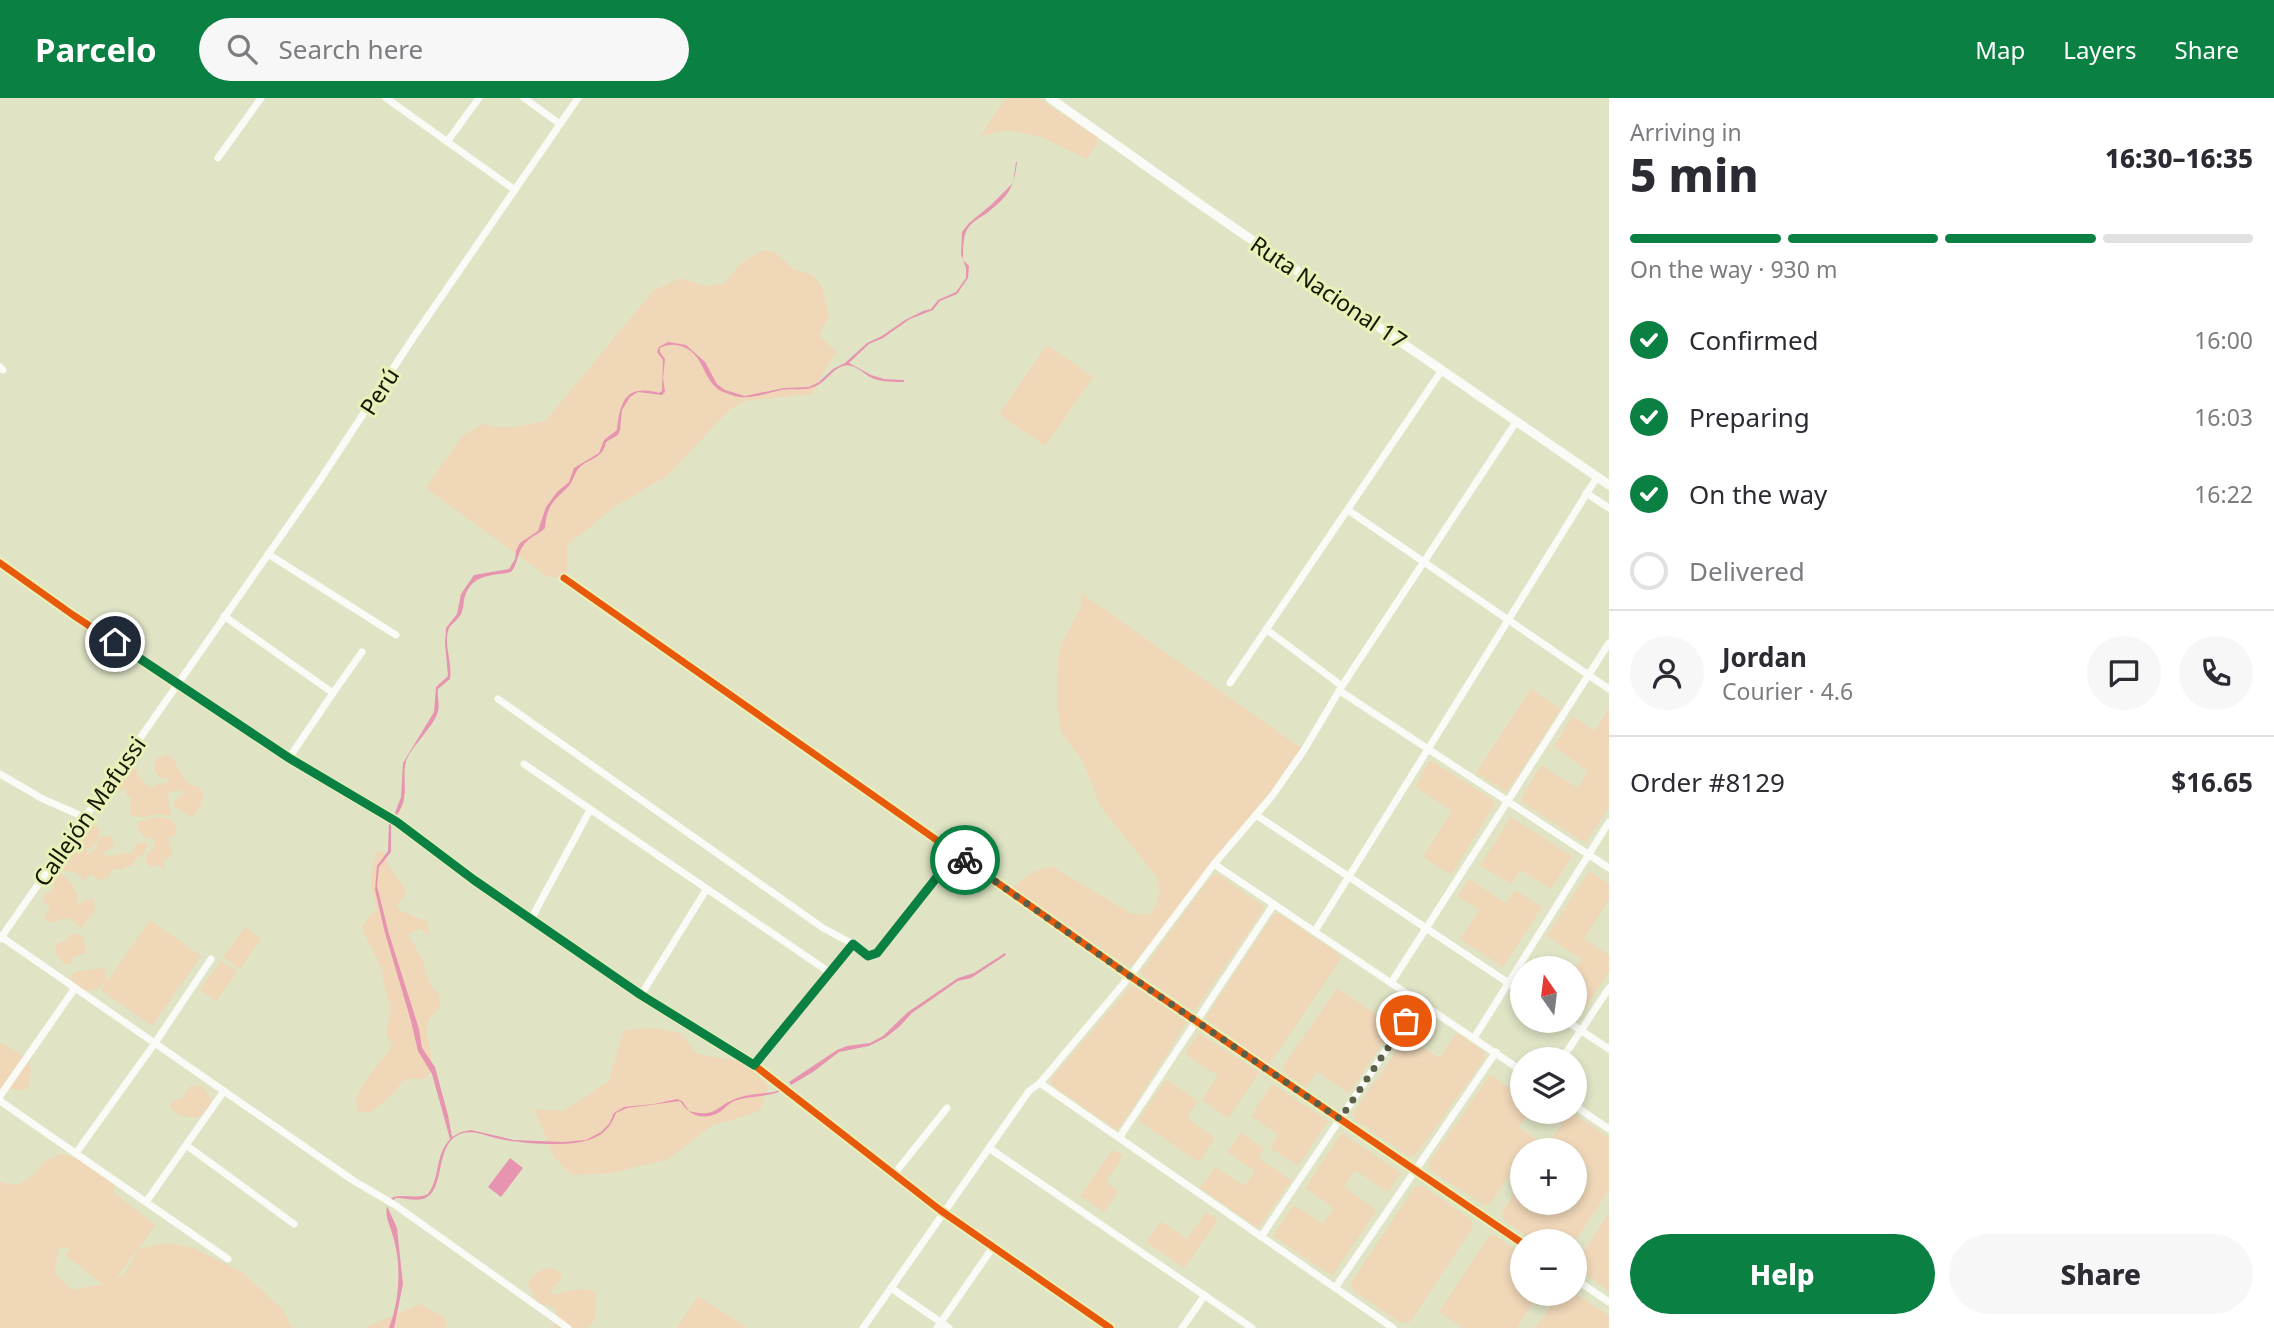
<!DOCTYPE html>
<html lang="en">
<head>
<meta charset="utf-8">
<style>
	:root { --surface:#fff; --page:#f7f7f7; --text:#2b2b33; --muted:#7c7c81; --line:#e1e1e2; --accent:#0b8043 }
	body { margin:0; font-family:"Noto Sans",sans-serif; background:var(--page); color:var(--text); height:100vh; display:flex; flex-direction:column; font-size:26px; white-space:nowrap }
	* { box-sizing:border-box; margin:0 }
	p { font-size:23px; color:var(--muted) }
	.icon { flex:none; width:38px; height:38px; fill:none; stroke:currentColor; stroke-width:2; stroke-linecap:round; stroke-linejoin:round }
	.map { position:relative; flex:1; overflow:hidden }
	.sheet { display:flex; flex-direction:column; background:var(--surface); width:665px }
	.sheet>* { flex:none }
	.needle { width:46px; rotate:346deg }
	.fabs { position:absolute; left:1510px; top:858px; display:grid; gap:14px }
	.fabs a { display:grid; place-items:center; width:77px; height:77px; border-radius:50%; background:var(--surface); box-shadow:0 4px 10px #0003; font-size:35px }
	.pin { position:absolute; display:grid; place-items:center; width:60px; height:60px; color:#fff; margin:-30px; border:4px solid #fff; border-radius:50%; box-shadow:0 2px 7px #0007 }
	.courier { position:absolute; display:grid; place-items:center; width:70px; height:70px; margin:-35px; border:5px solid #0b8043; border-radius:50%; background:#fff; color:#222; box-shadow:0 2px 9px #0007 }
	.overview em { font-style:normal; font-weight:800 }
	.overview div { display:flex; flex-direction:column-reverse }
	.overview { display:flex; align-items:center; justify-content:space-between; height:119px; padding:0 21px }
	h1 { font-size:46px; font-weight:800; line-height:52px }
	.bar { display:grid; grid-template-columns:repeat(4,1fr); gap:10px 7px; align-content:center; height:84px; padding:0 21px }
	.bar i { height:9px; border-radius:5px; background:var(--line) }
	.bar .selected { background:var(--accent) }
	.bar p { grid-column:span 4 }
	.line { display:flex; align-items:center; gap:18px; padding:0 21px; border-top:2px solid var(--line) }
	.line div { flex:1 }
	.round { display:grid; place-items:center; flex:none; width:74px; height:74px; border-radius:37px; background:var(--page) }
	ol { padding:0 21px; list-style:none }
	li { display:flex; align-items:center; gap:21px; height:77px }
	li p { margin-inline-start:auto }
	li .icon { padding:7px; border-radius:50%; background:var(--accent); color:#fff; stroke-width:4 }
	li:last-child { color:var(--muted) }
	li i { width:38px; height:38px; border:4px solid var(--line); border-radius:50% }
	.primary-button { display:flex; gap:14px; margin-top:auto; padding:14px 21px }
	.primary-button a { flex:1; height:80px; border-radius:42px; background:var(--accent); color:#fff; font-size:28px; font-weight:800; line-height:80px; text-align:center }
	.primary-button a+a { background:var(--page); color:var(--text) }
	header { display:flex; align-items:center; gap:42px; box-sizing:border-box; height:98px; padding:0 35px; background:var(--accent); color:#fff }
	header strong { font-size:33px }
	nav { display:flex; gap:38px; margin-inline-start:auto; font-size:24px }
	.search { width:490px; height:63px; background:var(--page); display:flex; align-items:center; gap:18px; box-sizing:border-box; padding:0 24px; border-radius:38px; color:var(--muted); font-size:26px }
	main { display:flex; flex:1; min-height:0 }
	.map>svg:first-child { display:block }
</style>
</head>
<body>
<header>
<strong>Parcelo</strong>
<div class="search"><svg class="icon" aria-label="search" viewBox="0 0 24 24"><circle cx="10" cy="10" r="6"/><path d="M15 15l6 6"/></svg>Search here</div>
<nav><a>Map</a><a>Layers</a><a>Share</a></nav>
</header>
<main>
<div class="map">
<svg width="1609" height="1230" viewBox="0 0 1609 1230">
	<rect width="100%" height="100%" fill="#e0e4c5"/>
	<g fill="#efd7b8" fill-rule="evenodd">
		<polygon points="1006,0 1038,0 1097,39 1097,46 1087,61 1041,39 1007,32 980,38"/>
		<path d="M 762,153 L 774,153 L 792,170 L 814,178 L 822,189 L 829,218 L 819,238 L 837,254 L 822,276 L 813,296 L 745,303 L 729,312 L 667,378 L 617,407 L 567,447 L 567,480 L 548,479 L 426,390 L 462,338 L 482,326 C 505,331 523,330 546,322 L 654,192 L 681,180 L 705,188 L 724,186 L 740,166 Z"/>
		<polygon points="1047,247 1093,279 1045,348 999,316"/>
		<path d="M 1081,495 L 1301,650 L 1275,688 L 1213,763 L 1133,867 L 1128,868 L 1011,791 C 1024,780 1035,769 1053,769 L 1130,815 L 1142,817 L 1152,815 C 1159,800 1161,793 1156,778 L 1100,708 L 1082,662 L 1061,634 L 1057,606 L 1058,559 L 1062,546 L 1081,508 Z"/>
		<polygon points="1531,591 1561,611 1508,692 1505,693 1476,675"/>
		<polygon points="1609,610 1609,709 1585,745 1520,703 1541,667 1578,690 1588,673 1554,649 1572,618 1595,633"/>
		<path d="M 167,656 C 181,665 180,688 199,689 C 200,692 203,694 203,697 C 203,704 197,716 192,719 L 174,708 L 174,702 L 183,697 L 183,694 L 177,692 L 170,694 L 168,697 L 171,718 L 158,716 L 145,719 L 132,718 L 129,713 L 131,700 L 126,696 L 126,690 L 118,693 L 117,684 L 125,673 L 135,670 L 138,673 L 137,678 L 143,682 L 143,687 L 148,686 L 152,690 L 157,686 L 167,685 L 169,681 L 158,679 L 154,669 L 157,660 Z"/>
		<polygon points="1430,662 1496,704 1451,777 1423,759 1452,713 1415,689"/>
		<polygon points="159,719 173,722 176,731 175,738 168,740 173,755 163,763 165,773 158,767 152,769 146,765 146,758 153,750 155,743 153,740 144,739 137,729 139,723"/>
		<polygon points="1511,719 1572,758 1551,791 1521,772 1511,786 1480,767"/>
		<path d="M 89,726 L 98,728 L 100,736 L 91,751 L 86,750 L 87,756 L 94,753 L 99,740 C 104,737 110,737 114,742 L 113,749 L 104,754 L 104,757 L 107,758 L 132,755 L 136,746 L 147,744 C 148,753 142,758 135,761 L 132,768 L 126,768 L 125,771 L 111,771 L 109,780 L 99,782 L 91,776 L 85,783 L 75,774 L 63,773 L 59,768 L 70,746 L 78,739 L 82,730 Z"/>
		<path d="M 383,753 C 385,758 387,764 390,769 C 396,781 405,785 406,799 L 400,802 L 397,808 L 401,813 L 428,824 L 429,839 L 420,830 L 408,837 L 422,861 L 430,887 L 439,897 L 440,910 C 409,934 443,950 427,981 L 413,980 L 401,984 L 394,995 L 371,1014 L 358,1014 L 356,1002 L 361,989 L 392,948 L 386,936 L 391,909 L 383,885 L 382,872 L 364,835 L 363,828 L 371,816 L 377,812 C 369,786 370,781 376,754 Z"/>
		<polygon points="1589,773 1609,786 1609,801 1584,841 1609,857 1609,874 1579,920 1575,917 1575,871 1582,861 1547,838"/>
		<path d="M 56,776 L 63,776 L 72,786 L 78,798 L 76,804 L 81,805 L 88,801 L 94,802 C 98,816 87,820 81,831 C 74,820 63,817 53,825 L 46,824 L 44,818 L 49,814 L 49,808 L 43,803 L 44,796 L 50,794 L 54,789 L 52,782 Z"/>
		<polygon points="1218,776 1263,808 1263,812 1195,912 1191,912 1142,878 1141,874 1212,777"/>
		<polygon points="1469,781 1506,805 1515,792 1542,809 1503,869 1460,841 1479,812 1458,798"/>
		<polygon points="1278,815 1340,857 1341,861 1270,965 1267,965 1207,922 1206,919 1274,816"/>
		<polygon points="150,822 201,858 152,928 101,892 106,884 96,892 82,892 72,883 72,877 78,873 105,870 107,884"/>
		<polygon points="245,829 261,840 240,871 223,859"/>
		<polygon points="71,836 81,836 84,841 86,855 73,859 71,866 64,866 56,856 55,849 60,844 67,843"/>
		<polygon points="221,863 237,874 216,903 200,892"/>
		<polygon points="1134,888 1186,923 1185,927 1119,1031 1115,1031 1052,987 1051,981 1130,889"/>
		<polygon points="1337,890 1394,928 1349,995 1317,974 1306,990 1284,975 1283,969"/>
		<polygon points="652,930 681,935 697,956 753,966 768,989 760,1013 711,1028 669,1061 611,1075 572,1077 554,1059 534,1011 563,1013 608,984 624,932"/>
		<polygon points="1199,935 1259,975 1228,1020 1202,1002 1218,978 1185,956"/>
		<polygon points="1457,935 1483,953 1485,960 1417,1055 1409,1059 1356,1022 1353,1015 1407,938 1439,960"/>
		<path d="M 0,945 C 8,947 29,960 31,968 C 31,969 30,978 30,979 C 29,991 25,996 13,990 L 7,993 L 4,999 L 0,997 Z"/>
		<polygon points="1490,977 1520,997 1522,995 1522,1013 1530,1013 1519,1029 1535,1041 1527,1052 1522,1052 1522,1059 1490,1106 1484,1107 1431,1073 1429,1065"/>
		<polygon points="1166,981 1198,1003 1187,1020 1215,1040 1199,1064 1138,1023"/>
		<polygon points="1272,986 1328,1023 1298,1068 1270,1050 1278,1037 1251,1018"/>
		<polygon points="191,987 204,989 211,1001 212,1007 197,1020 181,1018 170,1010 171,1004 183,999"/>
		<polygon points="1574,1016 1609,1040 1609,1092 1575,1143 1533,1143 1503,1121 1502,1114 1522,1084 1522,1104 1575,1104 1575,1052 1545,1052 1567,1018"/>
		<polygon points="1241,1034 1264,1051 1258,1060 1291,1082 1258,1130 1200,1090 1215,1069 1245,1088 1255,1073 1227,1054"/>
		<polygon points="1342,1035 1401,1075 1388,1094 1355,1072 1344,1089 1377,1112 1332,1178 1273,1138 1294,1107 1323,1126 1334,1110 1305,1090"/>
		<polygon points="1113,1051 1123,1058 1106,1084 1118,1093 1104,1114 1080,1098"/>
		<path d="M 63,1056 L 89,1065 L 113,1080 L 114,1095 L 156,1127 L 116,1180 L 124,1177 L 139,1151 L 166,1145 L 194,1150 L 242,1174 L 283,1212 L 292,1230 L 0,1230 L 0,1083 C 22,1095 33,1075 47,1062 C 51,1059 58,1058 63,1056 ZM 59,1150 L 70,1150 L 65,1157 L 102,1186 L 72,1192 L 54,1175 Z"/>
		<polygon points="1422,1088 1472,1122 1472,1130 1410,1224 1401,1225 1354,1193 1351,1185 1414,1089"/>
		<polygon points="1206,1114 1218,1122 1184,1170 1146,1144 1161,1123 1187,1141"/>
		<polygon points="1609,1115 1609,1193 1577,1171 1576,1165"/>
		<polygon points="1494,1137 1522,1157 1522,1195 1539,1195 1517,1230 1463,1230 1439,1214 1489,1138"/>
		<path d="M 548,1170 L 555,1171 L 561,1175 L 561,1182 L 552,1190 L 553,1197 C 566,1194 585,1187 596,1195 C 595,1207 598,1223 588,1230 L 554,1230 C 559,1210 559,1210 538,1205 L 528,1187 C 531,1178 538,1172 548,1170 Z"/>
		<polygon points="1559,1195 1575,1195 1609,1218 1609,1230 1536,1230"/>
		<polygon points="698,1198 746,1229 745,1230 677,1230"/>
		<polygon points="420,1206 444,1219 447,1230 363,1230"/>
	</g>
	<g fill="#e694af">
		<path d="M 1016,64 L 1017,64 C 1014,91 1008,98 987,115 C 980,120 969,125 966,134 C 963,140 963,154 963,162 L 969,168 L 968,180 L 957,196 L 940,203 L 933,212 L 910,221 L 883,240 L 869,246 L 849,265 L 871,277 L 884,281 L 904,282 L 904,284 C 894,284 881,284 872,280 C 863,276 854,264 843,268 C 833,271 827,282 818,287 C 806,294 794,290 782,292 C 766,295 750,302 734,298 C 730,296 722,294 719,292 C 702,280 704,255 681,248 C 673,246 667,246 660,250 L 660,254 L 665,261 L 663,280 L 665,294 L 662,297 L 638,294 L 630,299 L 622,312 L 620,332 L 618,337 L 606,344 C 603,361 591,359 580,369 C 574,374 574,382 569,388 C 554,403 547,406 545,430 C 538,437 528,439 523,448 C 517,456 518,466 511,474 C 493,478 473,475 465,498 C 463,504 464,514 459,519 C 451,529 448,526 447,542 C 447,555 452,567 450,581 L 438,591 C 437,598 440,607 438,613 C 436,626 410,650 406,663 C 401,681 411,697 397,717 L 395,715 L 401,699 L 403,665 L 434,614 L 436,589 L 448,578 L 445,545 L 446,530 L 457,516 L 461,496 L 474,477 L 509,471 L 515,461 L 516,453 L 520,445 L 538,433 L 546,409 L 557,394 L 569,384 L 574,370 L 599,355 L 604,342 L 617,332 C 620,303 626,286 659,295 L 662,293 L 663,262 L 657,254 L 659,249 L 668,244 L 686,247 L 705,264 L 717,286 L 725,292 L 745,298 L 784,290 L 809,289 L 819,284 L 833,271 L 845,265 L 867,245 L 882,238 L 905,222 L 923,213 L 931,211 L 938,202 L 956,194 L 966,180 L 966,170 L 961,156 L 962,134 L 969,125 L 991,107 L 1013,85 Z"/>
		<path d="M 389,725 L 391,726 L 391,754 L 379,769 L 377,788 L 389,836 L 419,931 L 422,950 L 435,969 L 448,1017 L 452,1039 L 461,1034 L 471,1032 L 514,1042 L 563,1044 L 586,1042 L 601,1034 L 609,1026 L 614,1015 L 624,1009 L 654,1006 L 677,1001 L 682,1003 L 689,1013 C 716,1020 715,1009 735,1001 C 747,996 761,996 774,994 L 779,992 L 781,993 C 767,999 751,998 737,1002 C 729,1004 725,1011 718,1015 C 702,1023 689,1017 680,1003 L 627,1010 L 616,1015 C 612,1025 607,1034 596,1039 C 577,1050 522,1046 500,1041 C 489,1039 475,1032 463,1035 C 432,1044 448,1093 423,1101 C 415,1103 404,1100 396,1100 L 392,1103 L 390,1101 C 400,1094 416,1102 428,1096 C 441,1078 434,1059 450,1041 L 432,976 L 418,953 L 411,923 L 385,835 L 375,792 L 377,768 L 388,753 Z"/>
		<polygon points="1005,855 1006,857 971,880 958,883 912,915 899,929 885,940 869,948 839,954 813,974 791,987 789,984 837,952 847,948 870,945 883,938 908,914 958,880 974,875"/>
		<polygon points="510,1060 523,1070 501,1099 488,1089"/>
		<path d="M 387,1108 L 397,1130 L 403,1186 L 394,1230 L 389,1230 C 400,1201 402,1165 392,1135 C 389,1124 385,1120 387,1108 Z"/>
	</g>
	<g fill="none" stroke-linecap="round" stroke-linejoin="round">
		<g stroke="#fafbf6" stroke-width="7">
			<polyline points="386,0 515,92"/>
			<polyline points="524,0 560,26"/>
			<polyline points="447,44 479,0"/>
			<polyline points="218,60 261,0"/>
			<polyline points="0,269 3,272"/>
			<polyline points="1586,395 1609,410"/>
			<polyline points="1348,412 1609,591"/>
			<polyline points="268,456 396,537"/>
			<polyline points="0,465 73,517 289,660 397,724 474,782 641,897 754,967 940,1112 1110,1230"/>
			<polyline points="564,480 1130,878 1522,1145"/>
			<polyline points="224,518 333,595 289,660"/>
			<polyline points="1266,531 1342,588"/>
			<polyline points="1230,585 1442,272"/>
			<polyline points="1340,593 1609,770"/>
			<polyline points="333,595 362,554"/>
			<polyline points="498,601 823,830 853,846 868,858 877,855 956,755"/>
			<polyline points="524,666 829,874"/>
			<polyline points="0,676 43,701 84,719"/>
			<polyline points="1256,717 1522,894"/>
			<polyline points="1214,766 1522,973"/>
			<polyline points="531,821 590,712"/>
			<polyline points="1315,833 1597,379"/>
			<polyline points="0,838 354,1083 395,1107 568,1230"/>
			<polyline points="0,841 320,382 413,240 578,0"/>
			<polyline points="1391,885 1609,545"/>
			<polyline points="641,897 706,792"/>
			<polyline points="1565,922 1609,951"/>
			<polyline points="1474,940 1609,724"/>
			<polyline points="1562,961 1609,890"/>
			<polyline points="754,967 853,846"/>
			<polyline points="1040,985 1393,1230"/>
			<polyline points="0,998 75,890"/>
			<polyline points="0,1003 228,1161"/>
			<polyline points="1575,1008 1609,1031"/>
			<polyline points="1119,1040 1274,806"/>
			<polyline points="186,1047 294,1126"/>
			<polyline points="989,1050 1252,1230"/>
			<polyline points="76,1055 155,945 211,861"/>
			<polyline points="895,1075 947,1010"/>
			<polyline points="146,1104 224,993"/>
			<polyline points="1261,1139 1419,903"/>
			<polyline points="1575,1181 1609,1204"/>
			<polyline points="891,1190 949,1230"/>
			<polyline points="1335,1190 1496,954"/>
			<polyline points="863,1230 1029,993 1040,985 1130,878 1214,766 1272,698 1304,652 1342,588 1516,324"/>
			<polyline points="937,1230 993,1149"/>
			<polyline points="1182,1230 1205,1197"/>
		</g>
		<polyline stroke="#fafbf6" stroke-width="9" points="1050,0 1204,109 1609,387"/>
		<defs>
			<g id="cycleway">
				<polyline points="0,465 73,517 289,660 397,724 474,782 641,897 754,967 940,1112 1110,1230"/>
				<polyline points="564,480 1130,878 1522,1145"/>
			</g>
		</defs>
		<use href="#cycleway" stroke="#e9f1b8" stroke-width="11"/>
		<use href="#cycleway" stroke="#e8590c" stroke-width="7"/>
	</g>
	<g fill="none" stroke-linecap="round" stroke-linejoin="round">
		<polyline stroke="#5b5f47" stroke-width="7" stroke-dasharray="0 12.6" points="965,762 1130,878 1340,1021 1406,923"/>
		<polyline stroke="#0b8043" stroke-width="9" points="115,544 289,660 397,724 474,782 641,897 754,967 853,846 868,858 877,855 956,755 965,762"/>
	</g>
	<g text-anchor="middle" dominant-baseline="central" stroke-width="6" stroke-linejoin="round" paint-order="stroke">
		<g font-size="23" fill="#141703" stroke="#e9f1b8">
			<text transform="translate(1329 194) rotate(34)">Ruta Nacional 17</text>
			<text transform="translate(379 293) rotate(-57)">Perú</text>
			<text transform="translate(89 713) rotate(-55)">Callejón Mafussi</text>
		</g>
	</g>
</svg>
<div class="fabs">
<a><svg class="needle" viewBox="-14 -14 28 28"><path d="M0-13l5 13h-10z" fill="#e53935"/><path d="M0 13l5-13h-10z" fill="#7c7c81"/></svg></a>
<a><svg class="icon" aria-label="layers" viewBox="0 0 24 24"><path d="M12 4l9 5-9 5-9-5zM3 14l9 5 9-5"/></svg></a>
<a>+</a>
<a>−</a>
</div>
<div class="pin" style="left:1406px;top:923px;background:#ea580c"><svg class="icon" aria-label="bag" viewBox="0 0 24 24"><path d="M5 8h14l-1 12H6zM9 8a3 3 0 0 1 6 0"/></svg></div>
<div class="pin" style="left:115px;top:544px;background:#1f2937"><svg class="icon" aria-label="home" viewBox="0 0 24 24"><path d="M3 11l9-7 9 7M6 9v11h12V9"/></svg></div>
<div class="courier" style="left:965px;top:762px"><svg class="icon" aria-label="bike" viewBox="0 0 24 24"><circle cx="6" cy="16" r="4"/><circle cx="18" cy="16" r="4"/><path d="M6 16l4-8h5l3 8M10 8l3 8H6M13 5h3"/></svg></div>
</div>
<section class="sheet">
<div class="overview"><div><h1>5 min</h1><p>Arriving in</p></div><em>16:30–16:35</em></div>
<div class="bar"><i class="selected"></i><i class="selected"></i><i class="selected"></i><i></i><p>On the way · 930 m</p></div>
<ol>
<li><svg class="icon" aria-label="check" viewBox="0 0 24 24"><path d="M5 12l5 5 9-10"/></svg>Confirmed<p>16:00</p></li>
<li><svg class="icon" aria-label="check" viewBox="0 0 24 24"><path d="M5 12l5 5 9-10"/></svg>Preparing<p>16:03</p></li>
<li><svg class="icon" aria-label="check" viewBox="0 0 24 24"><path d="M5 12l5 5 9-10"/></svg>On the way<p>16:22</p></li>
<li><i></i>Delivered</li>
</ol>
<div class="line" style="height:126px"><a class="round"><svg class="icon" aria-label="person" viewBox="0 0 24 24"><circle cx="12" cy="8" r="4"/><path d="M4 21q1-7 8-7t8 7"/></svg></a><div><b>Jordan</b><p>Courier · 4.6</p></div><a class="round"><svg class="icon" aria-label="chat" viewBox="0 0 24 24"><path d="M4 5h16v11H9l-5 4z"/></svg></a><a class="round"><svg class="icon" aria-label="phone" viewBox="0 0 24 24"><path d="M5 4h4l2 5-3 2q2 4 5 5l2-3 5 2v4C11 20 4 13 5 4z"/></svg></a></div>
<div class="line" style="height:91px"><div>Order #8129</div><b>$16.65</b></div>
<div class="primary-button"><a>Help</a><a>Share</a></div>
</section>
</main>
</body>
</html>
